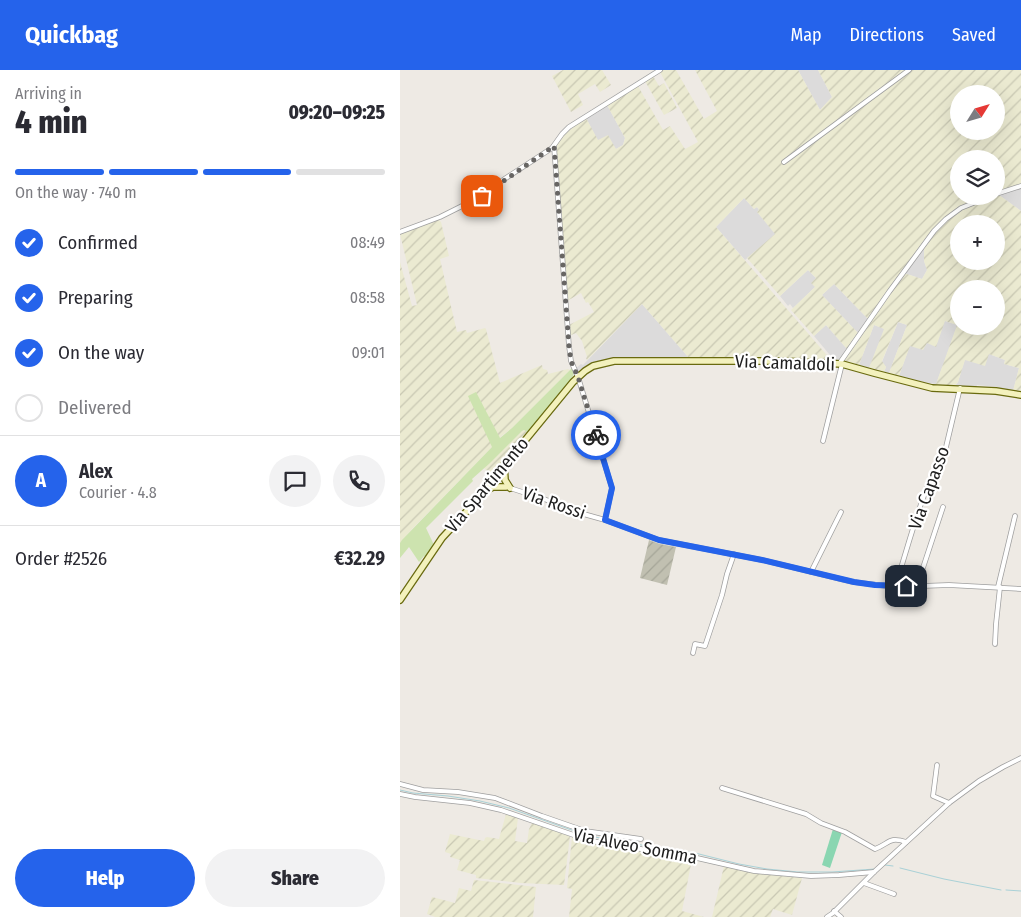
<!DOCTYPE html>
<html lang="en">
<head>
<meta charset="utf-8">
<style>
	:root { --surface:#fff; --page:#f2f2f3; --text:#2b2b33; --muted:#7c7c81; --line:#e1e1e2; --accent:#2563eb }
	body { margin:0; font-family:"Fira Sans Condensed",sans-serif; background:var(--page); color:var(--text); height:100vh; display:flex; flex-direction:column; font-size:19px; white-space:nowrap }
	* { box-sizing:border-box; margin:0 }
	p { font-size:16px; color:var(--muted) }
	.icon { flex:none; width:28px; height:28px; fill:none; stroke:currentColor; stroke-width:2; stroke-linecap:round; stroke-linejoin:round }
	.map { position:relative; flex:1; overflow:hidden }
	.details { display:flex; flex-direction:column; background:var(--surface); width:400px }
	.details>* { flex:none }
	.needle { width:32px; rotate:53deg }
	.fabs { position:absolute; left:550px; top:15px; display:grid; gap:10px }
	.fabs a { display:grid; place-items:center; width:55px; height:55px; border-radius:50%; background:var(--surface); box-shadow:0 5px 20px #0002; font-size:25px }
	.pin { position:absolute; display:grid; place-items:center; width:42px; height:42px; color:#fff; margin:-21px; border-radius:10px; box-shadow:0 2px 8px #0006 }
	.courier { position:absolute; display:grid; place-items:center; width:50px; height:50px; margin:-25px; border:4px solid #2563eb; border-radius:50%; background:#fff; color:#222; box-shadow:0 1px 6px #0007 }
	.summary em { font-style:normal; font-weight:800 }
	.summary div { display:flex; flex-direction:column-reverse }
	.summary { display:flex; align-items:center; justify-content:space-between; height:85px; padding:0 15px }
	h1 { font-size:32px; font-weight:800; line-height:38px }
	.bar { display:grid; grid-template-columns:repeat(4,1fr); gap:8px 5px; align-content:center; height:60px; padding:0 15px }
	.bar i { height:6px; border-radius:4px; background:var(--line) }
	.bar .current { background:var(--accent) }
	.bar p { grid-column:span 4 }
	.line { display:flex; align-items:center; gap:12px; padding:0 15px; border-top:1px solid var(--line) }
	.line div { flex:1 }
	.round { display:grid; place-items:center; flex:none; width:52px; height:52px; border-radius:26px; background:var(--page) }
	ol { padding:0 15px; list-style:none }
	li { display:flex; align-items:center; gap:15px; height:55px }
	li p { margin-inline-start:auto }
	li .icon { padding:5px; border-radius:50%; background:var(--accent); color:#fff; stroke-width:4 }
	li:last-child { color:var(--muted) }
	li i { width:28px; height:28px; border:2px solid var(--line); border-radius:50% }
	.cta { display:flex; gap:10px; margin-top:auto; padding:10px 15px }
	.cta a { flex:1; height:58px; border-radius:30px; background:var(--accent); color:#fff; font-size:20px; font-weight:800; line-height:58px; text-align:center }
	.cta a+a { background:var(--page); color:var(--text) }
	header { display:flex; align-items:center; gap:30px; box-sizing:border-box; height:70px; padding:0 25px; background:var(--accent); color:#fff }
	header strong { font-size:24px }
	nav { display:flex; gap:28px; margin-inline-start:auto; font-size:18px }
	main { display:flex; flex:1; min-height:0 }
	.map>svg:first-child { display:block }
</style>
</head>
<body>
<header>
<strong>Quickbag</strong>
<nav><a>Map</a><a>Directions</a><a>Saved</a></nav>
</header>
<main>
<section class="details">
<div class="summary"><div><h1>4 min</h1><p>Arriving in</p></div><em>09:20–09:25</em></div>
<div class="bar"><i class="current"></i><i class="current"></i><i class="current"></i><i></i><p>On the way · 740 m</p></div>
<ol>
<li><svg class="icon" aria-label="check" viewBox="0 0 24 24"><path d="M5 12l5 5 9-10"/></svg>Confirmed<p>08:49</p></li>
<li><svg class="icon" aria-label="check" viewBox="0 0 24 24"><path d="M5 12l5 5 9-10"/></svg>Preparing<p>08:58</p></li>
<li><svg class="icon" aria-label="check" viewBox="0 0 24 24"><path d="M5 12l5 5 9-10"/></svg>On the way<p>09:01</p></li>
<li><i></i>Delivered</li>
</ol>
<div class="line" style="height:90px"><b class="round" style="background:var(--accent);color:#fff">A</b><div><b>Alex</b><p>Courier · 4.8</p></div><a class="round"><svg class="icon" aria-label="chat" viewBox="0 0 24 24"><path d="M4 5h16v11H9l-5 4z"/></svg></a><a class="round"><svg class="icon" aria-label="phone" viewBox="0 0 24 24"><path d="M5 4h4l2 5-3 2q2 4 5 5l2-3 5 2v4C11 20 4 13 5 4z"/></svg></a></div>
<div class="line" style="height:65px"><div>Order #2526</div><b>€32.29</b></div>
<div class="cta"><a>Help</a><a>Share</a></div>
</section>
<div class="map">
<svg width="621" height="847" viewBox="0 0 621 847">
	<defs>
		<pattern id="construction-furrows" width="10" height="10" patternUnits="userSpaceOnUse" patternTransform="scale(1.25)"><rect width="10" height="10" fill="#c1c0b1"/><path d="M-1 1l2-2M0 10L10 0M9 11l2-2" fill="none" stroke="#a5a598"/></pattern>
		<pattern id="farmland-furrows" width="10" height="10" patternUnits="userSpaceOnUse" patternTransform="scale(1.25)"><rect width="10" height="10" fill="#ebead1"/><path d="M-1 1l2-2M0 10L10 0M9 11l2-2" fill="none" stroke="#c9c8b3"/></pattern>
	</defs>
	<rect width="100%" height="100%" fill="#eeeae4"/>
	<g fill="#dcdbdb">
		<polygon points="398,0 418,0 432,27 420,40"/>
		<polygon points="207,35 225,68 223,75 216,79 198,71 186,48"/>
		<polygon points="621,118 621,141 599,125"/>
		<polygon points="344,128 354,139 357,137 359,140 357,142 376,164 345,190 316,157"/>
		<polygon points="526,173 524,180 524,191 527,200 522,209 504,203"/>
		<polygon points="408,200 416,208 415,217 393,238 390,234 388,236 380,226"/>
		<polygon points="434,214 468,249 458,263 422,225"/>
		<polygon points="242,234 289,288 210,290 199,291 186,296 179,301 176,300 175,299 181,294 183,295"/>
		<polygon points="545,251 558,255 536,314 523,312 499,306 510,275 527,273"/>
		<polygon points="498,252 507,255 489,303 484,302 486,297 482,292"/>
		<polygon points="426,255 447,279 439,291 435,291 414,266"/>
		<polygon points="474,255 485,259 469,298 459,295"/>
		<polygon points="589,284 605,290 604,294 619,298 613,321 599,319 598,317 577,315 576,318 555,316 558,312 565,289"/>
	</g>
	<polygon fill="url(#construction-furrows)" points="249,470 260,474 276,477 267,515 240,508"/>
	<g fill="url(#farmland-furrows)" fill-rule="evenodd">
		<polygon points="163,0 202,0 211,15 200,22 195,14 178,24 183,35 171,42 152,6"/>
		<path d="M 263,0 L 276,0 L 304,49 L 317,41 L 295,0 L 398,0 L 420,40 L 432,27 L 418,0 L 621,0 L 621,115 L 596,122 L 596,89 L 559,89 L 559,126 L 586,126 L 564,135 L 534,159 L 468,249 L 434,214 L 422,225 L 458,263 L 447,279 L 426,255 L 414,266 L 391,240 L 415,217 L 411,213 L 416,208 L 408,200 L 380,226 L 347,188 L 375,164 L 357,142 L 359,140 L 357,137 L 354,139 L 344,128 L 316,157 L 432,291 L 289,288 L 242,234 L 187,290 L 186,288 L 187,287 L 182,271 L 176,263 L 169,266 L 169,255 L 194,242 L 188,232 L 186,233 L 181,223 L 167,231 L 156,88 L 156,77 L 159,71 L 167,62 L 186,48 L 198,70 L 208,65 L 216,79 L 223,75 L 225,68 L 207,35 L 238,16 L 263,60 L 270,56 L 285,79 L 298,72 L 260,2 ZM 559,24 L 596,24 L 596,61 L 559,61 Z"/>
		<polygon points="253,6 259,16 264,13 277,38 264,45 245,11"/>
		<path d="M 599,125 L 621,141 L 621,322 L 613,321 L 619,298 L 604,294 L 605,290 L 589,284 L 585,296 L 565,290 L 558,312 L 555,316 L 536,314 L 557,255 L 545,251 L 536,277 L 527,273 L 523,280 L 510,276 L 499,306 L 489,303 L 507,255 L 498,252 L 482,291 L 486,297 L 484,302 L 469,298 L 484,259 L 474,255 L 459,295 L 443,291 L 443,290 L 504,203 L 522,209 L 527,200 L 524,191 L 524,180 L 526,173 L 535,162 L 547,151 L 562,140 ZM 559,154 L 596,154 L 596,191 L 559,191 ZM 559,219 L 596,219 L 596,256 L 559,256 Z"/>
		<polygon points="38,149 41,152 49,186 40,189 57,262 66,260 67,263 85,258 86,259 100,313 142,295 143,299 147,300 148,304 168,299 170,300 112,358 99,368 76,323 92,377 12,459 0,473 0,192 12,236 17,235 0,164"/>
		<polygon points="124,360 128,363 93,407 84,398 122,361"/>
		<polygon points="106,744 118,748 115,771 127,773 129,759 132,753 170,766 164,815 121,813 76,808 76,805 57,800 60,790 50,787 51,784 45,782 50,764 84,771 85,768 87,767 99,769"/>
		<polygon points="172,767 205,775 292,789 282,841 304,847 169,847 172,819 167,818"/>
		<polygon points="324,796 353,803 402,808 392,845 373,839 370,847 312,847"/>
		<polygon points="74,810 136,817 133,847 35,847 27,844 32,827 55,833 59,818 71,821"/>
	</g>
	<polygon fill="#cde3af" points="172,298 174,302 173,306 128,363 124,360 122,361 90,393 72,409 73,411 26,458 34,475 25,487 24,486 19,492 9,477 0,488 0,473 2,470 92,377 68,326 76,322 100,368 112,358"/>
	<polygon fill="#8ad6b1" points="433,759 442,762 430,798 422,795"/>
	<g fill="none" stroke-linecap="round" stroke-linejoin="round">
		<g stroke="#a9d1d7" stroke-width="1">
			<polyline points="0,720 13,723 48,726 80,731 109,738 183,764 208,770 295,783 339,794 367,799 398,802 432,802 475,799"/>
			<polyline points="485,795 493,796"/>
			<polyline points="500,798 544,809 601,820"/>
			<polyline points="606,820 621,821"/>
		</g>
		<defs>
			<g id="street">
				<polyline points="154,76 169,276 171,291 178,307 212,418 205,450"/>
				<polyline points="384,92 509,0"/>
				<polyline points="596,124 621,116"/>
				<polyline points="0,162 40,147 76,129 106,108 152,78 162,64 169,57 260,0"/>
				<polyline points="439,294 489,222 534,161 546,149 561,138 591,126"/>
				<polyline points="423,371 442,294"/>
				<polyline points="110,418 144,429 180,443 205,450 259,470 362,490 453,512 495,517 549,515 621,519"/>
				<polyline points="411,502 441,442"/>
				<polyline points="517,516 543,437"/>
				<path d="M 495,517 C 510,471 522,419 546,377 L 560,318"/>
				<polyline points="598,517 615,446"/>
				<polyline points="595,574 596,554 600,517"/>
				<polyline points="293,583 295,574 305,576 322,525 327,504 334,484"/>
				<polyline points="537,695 533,726 549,733"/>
				<polyline points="0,714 23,720 58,722 95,728 142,746 185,761 241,769"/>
				<path d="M 322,718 L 406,744 L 421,753 L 445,762 L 475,779 C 489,774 489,766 506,772"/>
				<polyline points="0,724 15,727 70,733 79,735 101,740 191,771 297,788 354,801 411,806 439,805 474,802"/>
				<polyline points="464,813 494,824"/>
				<polyline points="434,841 441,847"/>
				<polyline points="427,847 433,843 474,802 549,733 579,711 603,697 621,688"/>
			</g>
			<g id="secondary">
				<polyline points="104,395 105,410 110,418"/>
				<polyline points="84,421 93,417 106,417"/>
				<polyline points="0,530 42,468 67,441 173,312 185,301 193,296 214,291 379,291 442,294 474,303 532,318 596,321 621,325"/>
			</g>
		</defs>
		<use href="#street" stroke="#9f9f9f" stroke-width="5.5"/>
		<use href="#secondary" stroke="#696a0f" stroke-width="8"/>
		<use href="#street" stroke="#fff" stroke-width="4"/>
		<use href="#secondary" stroke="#f3f1bd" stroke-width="5.5"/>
	</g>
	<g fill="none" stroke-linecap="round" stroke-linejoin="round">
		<polyline stroke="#676563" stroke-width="5" stroke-dasharray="0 9" points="82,126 154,76 169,276 171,291 178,307 196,365"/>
		<polyline stroke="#2563eb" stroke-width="6" points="196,365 212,418 205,450 259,470 362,490 454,512 475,515 506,516"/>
	</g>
	<g text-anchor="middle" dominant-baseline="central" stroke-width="4.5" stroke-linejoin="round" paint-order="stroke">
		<g font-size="18" fill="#1e1e1e" stroke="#fff">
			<text transform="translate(385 293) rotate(2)">Via Camaldoli</text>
			<text transform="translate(87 415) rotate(-50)">Via Spartimento</text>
			<text transform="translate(529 418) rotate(-70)">Via Capasso</text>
			<text transform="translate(154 433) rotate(19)">Via Rossi</text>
			<text transform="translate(235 776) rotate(11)">Via Alveo Somma</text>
		</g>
	</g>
</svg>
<div class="fabs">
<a><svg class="needle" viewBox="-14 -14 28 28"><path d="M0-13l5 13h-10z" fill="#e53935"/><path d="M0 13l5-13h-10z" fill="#7c7c81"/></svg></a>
<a><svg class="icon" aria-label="layers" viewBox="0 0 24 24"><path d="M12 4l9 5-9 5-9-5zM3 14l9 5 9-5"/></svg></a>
<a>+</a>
<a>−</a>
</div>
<div class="pin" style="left:82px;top:126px;background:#ea580c"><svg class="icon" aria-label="bag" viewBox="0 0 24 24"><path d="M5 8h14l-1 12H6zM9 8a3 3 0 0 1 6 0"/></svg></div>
<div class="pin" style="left:506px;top:516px;background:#1f2937"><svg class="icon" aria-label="home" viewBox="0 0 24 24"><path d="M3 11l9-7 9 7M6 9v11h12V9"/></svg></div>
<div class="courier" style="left:196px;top:365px"><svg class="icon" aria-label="bike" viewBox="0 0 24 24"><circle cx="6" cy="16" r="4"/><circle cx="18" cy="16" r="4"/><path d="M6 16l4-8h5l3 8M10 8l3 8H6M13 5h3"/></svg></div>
</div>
</main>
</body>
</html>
